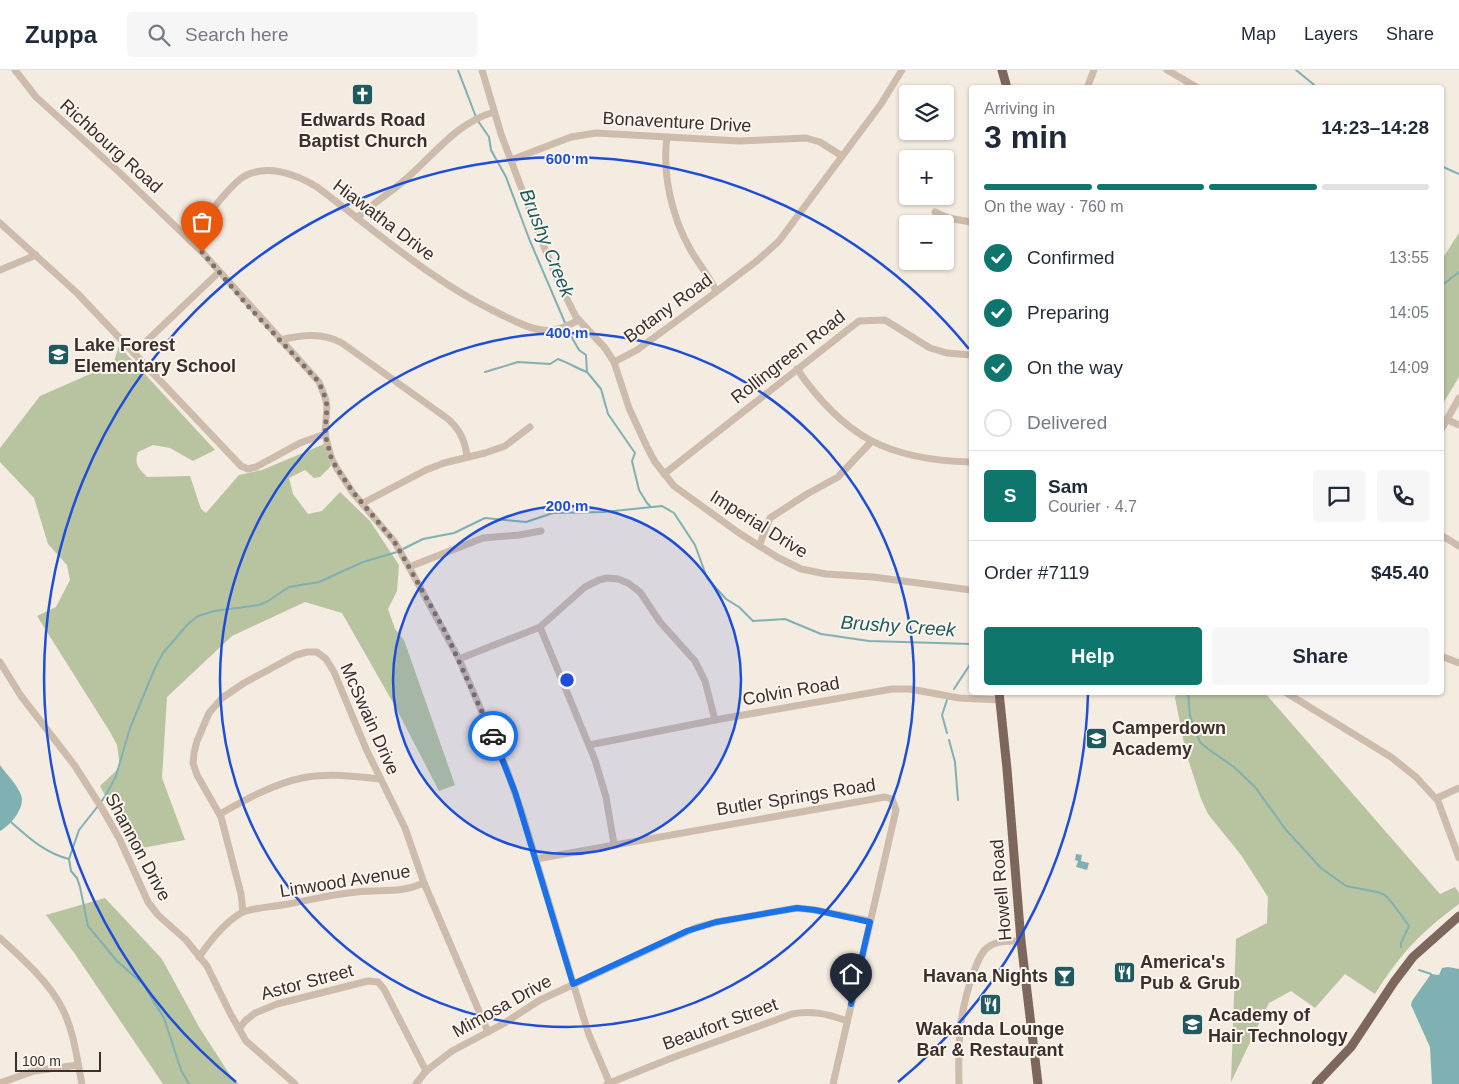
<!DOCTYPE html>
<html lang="en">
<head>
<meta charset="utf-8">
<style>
	:root { --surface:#fff; --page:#f6f6f7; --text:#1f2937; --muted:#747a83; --line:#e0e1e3; --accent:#0f766e }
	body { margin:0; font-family:Arial,sans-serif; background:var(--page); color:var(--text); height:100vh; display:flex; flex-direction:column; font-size:19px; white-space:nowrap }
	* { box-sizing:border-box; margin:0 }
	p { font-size:16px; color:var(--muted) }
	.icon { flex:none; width:28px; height:28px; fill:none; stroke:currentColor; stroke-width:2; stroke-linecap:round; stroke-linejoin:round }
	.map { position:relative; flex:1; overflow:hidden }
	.panel { position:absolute; left:969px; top:15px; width:475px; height:610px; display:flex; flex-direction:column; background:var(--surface); border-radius:5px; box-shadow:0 1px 4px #0004 }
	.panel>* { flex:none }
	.buttons { position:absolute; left:899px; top:15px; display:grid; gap:10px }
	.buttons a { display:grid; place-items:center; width:55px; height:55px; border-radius:5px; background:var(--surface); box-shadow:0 1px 4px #0004; font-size:25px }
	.scale { position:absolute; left:15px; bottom:12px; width:86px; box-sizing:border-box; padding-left:5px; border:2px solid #3b302b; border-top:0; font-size:14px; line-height:18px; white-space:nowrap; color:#3b302b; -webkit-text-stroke:4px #fbf5ee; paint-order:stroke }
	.pin { position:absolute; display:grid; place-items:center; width:42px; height:42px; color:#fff; margin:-51px -21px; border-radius:50% 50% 50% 0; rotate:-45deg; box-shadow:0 0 5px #0007 }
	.pin .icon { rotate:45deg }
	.courier { position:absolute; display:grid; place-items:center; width:50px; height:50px; margin:-25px; border:4px solid #1a73e8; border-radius:50%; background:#fff; color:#222; box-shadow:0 1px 6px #0007 }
	.head em { font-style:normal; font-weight:700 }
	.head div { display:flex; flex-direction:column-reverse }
	.head { display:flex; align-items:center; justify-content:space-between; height:85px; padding:0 15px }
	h1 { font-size:32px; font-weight:700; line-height:38px }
	.bar { display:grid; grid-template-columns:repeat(4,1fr); gap:8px 5px; align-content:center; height:60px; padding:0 15px }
	.bar i { height:6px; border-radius:4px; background:var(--line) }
	.bar .active { background:var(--accent) }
	.bar p { grid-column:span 4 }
	.line { display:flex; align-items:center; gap:12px; padding:0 15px; border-top:1px solid var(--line) }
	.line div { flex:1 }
	.round { display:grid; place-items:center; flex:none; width:52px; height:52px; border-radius:5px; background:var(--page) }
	ol { padding:0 15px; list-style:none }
	li { display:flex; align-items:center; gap:15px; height:55px }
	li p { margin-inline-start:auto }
	li .icon { padding:5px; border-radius:50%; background:var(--accent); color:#fff; stroke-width:4 }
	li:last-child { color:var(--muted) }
	li i { width:28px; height:28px; border:2px solid var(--line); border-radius:50% }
	.button { display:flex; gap:10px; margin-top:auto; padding:10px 15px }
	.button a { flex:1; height:58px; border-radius:5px; background:var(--accent); color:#fff; font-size:20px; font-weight:700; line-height:58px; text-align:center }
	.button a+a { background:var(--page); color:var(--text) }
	header { display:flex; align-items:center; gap:30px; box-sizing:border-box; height:70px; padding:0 25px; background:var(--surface); border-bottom:1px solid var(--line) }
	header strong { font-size:24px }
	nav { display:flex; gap:28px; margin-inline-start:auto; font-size:18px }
	.search { width:350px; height:45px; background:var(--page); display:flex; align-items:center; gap:12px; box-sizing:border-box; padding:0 18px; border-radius:5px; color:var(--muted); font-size:19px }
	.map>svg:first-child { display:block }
</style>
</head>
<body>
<header>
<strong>Zuppa</strong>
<div class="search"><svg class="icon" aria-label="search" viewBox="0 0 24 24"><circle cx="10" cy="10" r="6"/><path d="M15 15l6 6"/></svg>Search here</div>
<nav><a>Map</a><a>Layers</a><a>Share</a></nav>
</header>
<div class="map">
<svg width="1459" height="1014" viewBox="0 0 1459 1014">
	<rect width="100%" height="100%" fill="#f4ebe1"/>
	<g fill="#b8c4a0">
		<polygon points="1459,163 1459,307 1441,337 1441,191"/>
		<path d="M 119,276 L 215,380 L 193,391 L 170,378 L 153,375 L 138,382 C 134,394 138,398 147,407 L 190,406 L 201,439 L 206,443 L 239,405 L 262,400 L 324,374 L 331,396 L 320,407 L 314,408 L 305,400 L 289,408 L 293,424 L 308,444 L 322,441 L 340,422 L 370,451 L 399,495 L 397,521 L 388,539 L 395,559 L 404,570 L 455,715 L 439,721 L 396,638 L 342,543 L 305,532 L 232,566 L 167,627 L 162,708 L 185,770 L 131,780 L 115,745 L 100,716 L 120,697 L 117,675 L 110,662 L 37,546 L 56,537 L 70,510 L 67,495 L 48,474 L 34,428 L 0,392 L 0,378 L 40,326 L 113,294 Z"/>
		<path d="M 1176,623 L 1265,623 L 1440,824 L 1455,817 L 1459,823 L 1459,834 C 1421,862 1400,884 1375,924 L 1345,904 L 1315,938 L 1291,921 L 1269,933 L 1231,1012 L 1236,869 L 1267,853 L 1268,827 L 1241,785 L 1208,744 L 1201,729 L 1186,683 L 1175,628 Z"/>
		<polygon points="105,828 162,889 199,957 230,1005 239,1014 163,1014 75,884 46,845"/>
	</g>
	<g fill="#7fb0b2">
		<path d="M 0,695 C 6,704 17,714 21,725 C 26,737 10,756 0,761 Z"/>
		<polygon points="1076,784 1082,785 1081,791 1089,793 1087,800 1076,797 1078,791 1075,790"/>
		<polygon points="1448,897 1459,899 1459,1014 1432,1014 1430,977 1411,935 1412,931 1431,904 1439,905 1442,898"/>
	</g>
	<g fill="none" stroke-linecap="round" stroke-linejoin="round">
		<g stroke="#7fb0b2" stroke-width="2">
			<polyline points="458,0 476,47"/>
			<polyline points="1296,0 1318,18"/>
			<polyline points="478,51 489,67 491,80 506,107 530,171 566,255"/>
			<polyline points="1441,96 1459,104"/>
			<polyline points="1441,216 1459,202"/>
			<polyline points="567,259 579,280 586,285 587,302 601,319 608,344 635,383 632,391 639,420 647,433 651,437"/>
			<path d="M 485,302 L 518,292 L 550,294 L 558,289 C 569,293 576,298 587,302"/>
			<polyline points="401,480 423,469 454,463 485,448 526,452 553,443 604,442 662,436 674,443 695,475 707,508 726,529 739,537 753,551 785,549 821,564 869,571 971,574"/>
			<polyline points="954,619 971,593"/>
			<polyline points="1188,622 1190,646 1200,672 1208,679 1234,697 1255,717 1286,760 1321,798 1346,816 1377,822 1385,825 1393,834 1409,856 1401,873 1401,877"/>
			<polyline points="947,630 942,645 947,663"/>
			<polyline points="949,670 955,692 958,730"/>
			<polyline points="101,732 106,725 116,706 130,658 155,598 163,583 188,554 198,546 214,541 259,535 268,531 289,517 319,512 363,492 397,482"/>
			<polyline points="98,736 79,760 69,789 71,801 77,808 80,817 88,856 117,891 143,914 164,948 181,1000 189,1014"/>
			<path d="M 11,752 C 29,768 45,783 69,789"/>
			<polyline points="1419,900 1431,904"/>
		</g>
		<g stroke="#cdbbac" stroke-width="7">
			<polyline points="15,0 36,27 120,103 202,182 319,312 325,327 327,336 325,364 331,387 336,397 353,423 394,471 409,497 459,589 507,700 522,743 580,936 589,965 610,1014"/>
			<polyline points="482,0 501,64 538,162 558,211 576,247 605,278 614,292 629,338 647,377 655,392 674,416 739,463 777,487 801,499 826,504 873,507 971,520"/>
			<polyline points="1167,0 1198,18"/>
			<polyline points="1087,18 1094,0"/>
			<path d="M 667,67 C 662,104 672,147 690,179 C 698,193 709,206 716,221"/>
			<polyline points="511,90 571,67 596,63 739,71 806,68 820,72 842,86"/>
			<polyline points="935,142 948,148 971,152"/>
			<path d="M 357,148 C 372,134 390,123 406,109 C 435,84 456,53 494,42"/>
			<polyline points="0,153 77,223 241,396 248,399 256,397 300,373 325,364"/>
			<path d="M 188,167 C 196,156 206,145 216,135 C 224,125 233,114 243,107 C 266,93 296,104 317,117 C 376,161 430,210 496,242 C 511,249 526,258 542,260 C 556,262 567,256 579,250"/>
			<polyline points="0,200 36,185"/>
			<path d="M 280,270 C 301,265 322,262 342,273 L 448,349 C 460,360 465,370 467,387"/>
			<polyline points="134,283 219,202"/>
			<polyline points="614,292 637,280 708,228 758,190 779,171 881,34 902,0"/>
			<path d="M 797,299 C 844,367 888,390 971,392"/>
			<polyline points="1448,350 1459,355"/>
			<polyline points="1441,360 1459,328"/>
			<polyline points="664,404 859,251 885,250 930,278 947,283 971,285"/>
			<polyline points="363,433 426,400 444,393 485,383 505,376 530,357"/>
			<polyline points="1441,465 1459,476"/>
			<polyline points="759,476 770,448 807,424 838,407 871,372"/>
			<polyline points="409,497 483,468 519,465 541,461"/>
			<polyline points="540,557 595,690 606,727 614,774"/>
			<polyline points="1441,586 1459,593"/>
			<polyline points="459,589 540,557 585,517 599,510 607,508 618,509 628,513 640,522 660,552 695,591 705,611 715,650"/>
			<polyline points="0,592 21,626 75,696 103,740 120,770 148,832 158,845 186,870 207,896 230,943 246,971 295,1014"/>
			<polyline points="1285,622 1391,687 1416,707 1438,731 1459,788"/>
			<polyline points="589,675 715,650 892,619 910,619 959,628 1000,630"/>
			<polyline points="1437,728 1459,718"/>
			<path d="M 220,744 C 245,730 273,714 302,708 C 327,703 355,706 380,709"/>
			<polyline points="536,789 885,727 892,729 896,740 833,1014"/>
			<polyline points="243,842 241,824 221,747 197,705 193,693 194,683 197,671 209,643 222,628 244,613 296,585 307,582 317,582 326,589 334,602 367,681 405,758 424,813 488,962"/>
			<path d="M 0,868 C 21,887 51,914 63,940 C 74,962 77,989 82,1014"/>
			<path d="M 199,887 C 210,871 224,853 241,843 C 250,838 271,837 282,835 C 307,831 332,824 357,822 C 383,819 399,824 424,813"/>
			<polyline points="239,959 245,951 255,943 277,934 368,911 378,912 384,919 426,1001"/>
			<polyline points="0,1013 34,1001 78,995"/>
			<polyline points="416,1014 426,1001 452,981 503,954 540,930 695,858 717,852 797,838 815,840 870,851"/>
			<path d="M 607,1014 L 669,989 L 792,944 C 811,940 828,944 847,951"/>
			<path d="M 959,1014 C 958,973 959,943 973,904 C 976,896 980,883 988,877 C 998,870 1010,871 1021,871"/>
		</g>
		<g stroke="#7d675c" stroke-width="9">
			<polyline points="1002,0 1007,18"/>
			<polyline points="999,622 1007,699 1021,871 1038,1014"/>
			<polyline points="1316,1014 1351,977 1394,912 1413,887 1459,846"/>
		</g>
	</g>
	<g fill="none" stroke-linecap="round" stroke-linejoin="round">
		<polyline stroke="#7c716b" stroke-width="5" stroke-dasharray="0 9" points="202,182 248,236 319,312 325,327 327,336 325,364 331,387 336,397 353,422 394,471 405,490 446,563 493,666"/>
		<polyline stroke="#1a73e8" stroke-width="6" points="493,666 515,722 573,914 687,861 716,852 797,838 815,840 870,852 851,934"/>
	</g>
	<circle cx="567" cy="610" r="174" fill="#1d4ed8" fill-opacity=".12"/>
	<g fill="none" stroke="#1d4ed8" stroke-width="2.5">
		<circle cx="567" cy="610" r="174"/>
		<circle cx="567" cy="610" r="347"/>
		<path d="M1088 624A521 521 0 0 1 898 1012M236 1012A521 521 0 1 1 969 279"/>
	</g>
	<defs>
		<symbol id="church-square" viewBox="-11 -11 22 22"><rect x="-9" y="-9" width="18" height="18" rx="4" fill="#1f5a5e" stroke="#fbf5ee"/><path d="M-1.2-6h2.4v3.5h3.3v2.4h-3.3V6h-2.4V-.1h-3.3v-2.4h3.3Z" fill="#fff"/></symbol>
		<symbol id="school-square" viewBox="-11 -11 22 22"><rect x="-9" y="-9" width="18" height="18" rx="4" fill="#1f5a5e" stroke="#fbf5ee"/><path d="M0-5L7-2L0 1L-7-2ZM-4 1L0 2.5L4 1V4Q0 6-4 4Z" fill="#fff"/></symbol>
		<symbol id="restaurant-square" viewBox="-11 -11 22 22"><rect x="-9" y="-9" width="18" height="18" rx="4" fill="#1f5a5e" stroke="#fbf5ee"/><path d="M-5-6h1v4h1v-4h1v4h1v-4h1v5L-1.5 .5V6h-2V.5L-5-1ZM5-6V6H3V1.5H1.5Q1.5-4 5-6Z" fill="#fff"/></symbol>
		<symbol id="bar-square" viewBox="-11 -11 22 22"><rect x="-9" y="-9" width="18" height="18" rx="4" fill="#1f5a5e" stroke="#fbf5ee"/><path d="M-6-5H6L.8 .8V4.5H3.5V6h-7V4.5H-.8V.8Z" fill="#fff"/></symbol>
	</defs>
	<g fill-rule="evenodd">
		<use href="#church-square" x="350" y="12" width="25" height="25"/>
		<use href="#school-square" x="46" y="272" width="25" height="25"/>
		<use href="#school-square" x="1084" y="656" width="25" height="25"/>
		<use href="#restaurant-square" x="1112" y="890" width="25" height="25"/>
		<use href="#bar-square" x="1052" y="894" width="25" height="25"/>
		<use href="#restaurant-square" x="978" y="922" width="25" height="25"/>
		<use href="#school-square" x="1180" y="942" width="25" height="25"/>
	</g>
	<g text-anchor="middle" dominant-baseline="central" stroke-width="4" stroke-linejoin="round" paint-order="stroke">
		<g font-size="18" font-weight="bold" fill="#3b302b" stroke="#fbf5ee" text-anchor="start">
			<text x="363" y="50" text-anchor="middle">Edwards Road<tspan x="363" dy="21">Baptist Church</tspan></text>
			<text x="74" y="275">Lake Forest<tspan x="74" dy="21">Elementary School</tspan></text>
			<text x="1112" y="658">Camperdown<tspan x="1112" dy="21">Academy</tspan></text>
			<text x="1140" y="892">America's<tspan x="1140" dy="21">Pub &amp; Grub</tspan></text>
			<text x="1048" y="906" text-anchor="end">Havana Nights</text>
			<text x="1208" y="945">Academy of<tspan x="1208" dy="21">Hair Technology</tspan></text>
			<text x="990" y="959" text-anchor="middle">Wakanda Lounge<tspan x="990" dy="21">Bar &amp; Restaurant</tspan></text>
		</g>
		<g font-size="18" fill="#3b302b" stroke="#fbf5ee">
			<text transform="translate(677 52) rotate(3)">Bonaventure Drive</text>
			<text transform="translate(111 76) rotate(42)">Richbourg Road</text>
			<text transform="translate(384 150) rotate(37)">Hiawatha Drive</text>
			<text transform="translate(668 238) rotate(-36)">Botany Road</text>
			<text transform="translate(788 287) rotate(-38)">Rollingreen Road</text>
			<text transform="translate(759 454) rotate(32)">Imperial Drive</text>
			<text transform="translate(791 621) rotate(-10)">Colvin Road</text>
			<text transform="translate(370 649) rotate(66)">McSwain Drive</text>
			<text transform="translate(796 727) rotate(-9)">Butler Springs Road</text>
			<text transform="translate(138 777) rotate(62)">Shannon Drive</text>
			<text transform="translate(345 811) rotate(-9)">Linwood Avenue</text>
			<text transform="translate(1001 820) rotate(-95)">Howell Road</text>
			<text transform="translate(307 912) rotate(-15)">Astor Street</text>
			<text transform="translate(502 936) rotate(-29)">Mimosa Drive</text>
			<text transform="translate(720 954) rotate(-20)">Beaufort Street</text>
		</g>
		<g font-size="19" font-style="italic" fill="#1f5a5e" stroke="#fbf5ee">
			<text transform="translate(547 173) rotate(68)">Brushy Creek</text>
			<text transform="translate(898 556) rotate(4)">Brushy Creek</text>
		</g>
	</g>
	<circle cx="567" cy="610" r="8" fill="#1d4ed8" stroke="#fbf5ee" stroke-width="2.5"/>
	<g font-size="15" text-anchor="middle" font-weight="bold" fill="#1d4ed8" stroke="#fbf5ee" stroke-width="4" stroke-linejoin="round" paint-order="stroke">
		<text x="567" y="94">600 m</text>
		<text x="567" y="268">400 m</text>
		<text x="567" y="441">200 m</text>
	</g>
</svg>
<div class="buttons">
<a><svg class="icon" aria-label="layers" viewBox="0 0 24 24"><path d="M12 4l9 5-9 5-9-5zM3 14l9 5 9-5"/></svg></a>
<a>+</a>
<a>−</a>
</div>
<div class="scale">100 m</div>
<div class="pin" style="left:202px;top:182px;background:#ea580c"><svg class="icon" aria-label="bag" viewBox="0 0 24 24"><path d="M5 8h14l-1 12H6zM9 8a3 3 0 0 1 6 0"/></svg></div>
<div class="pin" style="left:851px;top:934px;background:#1f2937"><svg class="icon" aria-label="home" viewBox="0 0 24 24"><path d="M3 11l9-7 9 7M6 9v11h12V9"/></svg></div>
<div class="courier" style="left:493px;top:666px"><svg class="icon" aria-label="car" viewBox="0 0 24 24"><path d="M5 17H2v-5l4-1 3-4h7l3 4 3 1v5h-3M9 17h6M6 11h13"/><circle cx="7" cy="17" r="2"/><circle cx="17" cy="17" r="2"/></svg></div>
<section class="panel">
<div class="head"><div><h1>3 min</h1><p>Arriving in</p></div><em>14:23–14:28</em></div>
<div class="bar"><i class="active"></i><i class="active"></i><i class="active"></i><i></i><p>On the way · 760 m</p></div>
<ol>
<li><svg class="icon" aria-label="check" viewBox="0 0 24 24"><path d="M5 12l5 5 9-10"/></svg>Confirmed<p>13:55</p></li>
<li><svg class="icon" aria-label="check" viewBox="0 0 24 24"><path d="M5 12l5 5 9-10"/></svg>Preparing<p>14:05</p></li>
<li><svg class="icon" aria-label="check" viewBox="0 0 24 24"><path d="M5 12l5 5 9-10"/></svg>On the way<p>14:09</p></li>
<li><i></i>Delivered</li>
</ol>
<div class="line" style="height:90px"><b class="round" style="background:var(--accent);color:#fff">S</b><div><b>Sam</b><p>Courier · 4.7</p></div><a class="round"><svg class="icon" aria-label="chat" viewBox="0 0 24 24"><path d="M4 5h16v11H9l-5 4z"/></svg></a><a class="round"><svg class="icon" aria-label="phone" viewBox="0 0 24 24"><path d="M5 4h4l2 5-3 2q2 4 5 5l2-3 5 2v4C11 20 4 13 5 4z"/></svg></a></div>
<div class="line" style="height:65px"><div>Order #7119</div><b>$45.40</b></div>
<div class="button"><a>Help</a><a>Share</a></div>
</section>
</div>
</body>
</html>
